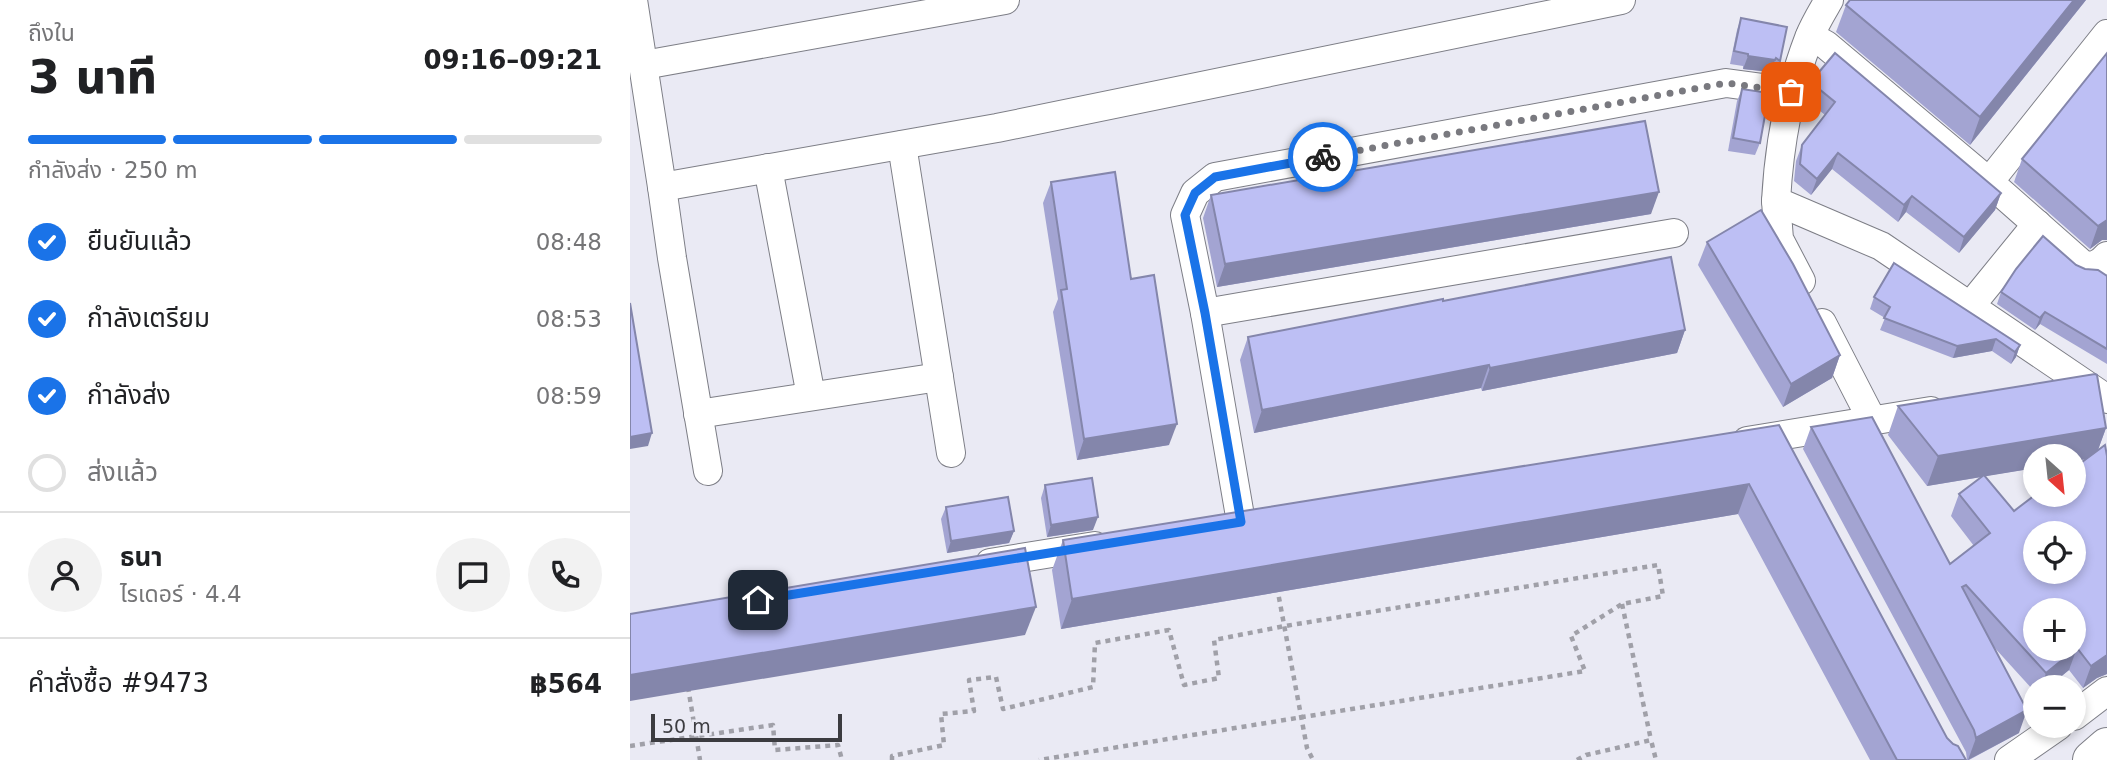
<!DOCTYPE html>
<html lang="th">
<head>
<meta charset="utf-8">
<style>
	:root { --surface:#fff; --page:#f2f2f2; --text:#202124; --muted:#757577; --line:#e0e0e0; --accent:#1a73e8 }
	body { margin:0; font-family:"DejaVu Sans","Noto Sans Thai",sans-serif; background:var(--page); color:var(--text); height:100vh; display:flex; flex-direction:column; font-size:26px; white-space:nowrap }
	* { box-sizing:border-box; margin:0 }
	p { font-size:23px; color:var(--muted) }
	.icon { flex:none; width:38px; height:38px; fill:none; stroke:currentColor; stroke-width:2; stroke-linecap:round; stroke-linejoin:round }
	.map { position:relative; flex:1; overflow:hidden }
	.sheet { display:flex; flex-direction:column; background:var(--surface); width:630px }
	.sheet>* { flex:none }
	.needle { width:46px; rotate:153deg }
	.controls { position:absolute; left:1393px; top:444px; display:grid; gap:14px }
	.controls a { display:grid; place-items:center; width:63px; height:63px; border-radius:50%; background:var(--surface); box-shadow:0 4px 10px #0003; font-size:35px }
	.scale { position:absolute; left:21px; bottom:18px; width:191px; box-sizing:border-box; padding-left:7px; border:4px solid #3c3c40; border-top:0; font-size:19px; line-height:24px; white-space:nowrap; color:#3c3c40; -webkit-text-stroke:5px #eaeaf4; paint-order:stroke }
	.pin { position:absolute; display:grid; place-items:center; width:60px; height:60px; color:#fff; margin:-30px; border-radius:14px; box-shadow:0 4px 10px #0006 }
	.courier { position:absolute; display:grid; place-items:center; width:70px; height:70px; margin:-35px; border:5px solid #1a73e8; border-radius:50%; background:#fff; color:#222; box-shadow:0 2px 9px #0007 }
	.summary em { font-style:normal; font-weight:800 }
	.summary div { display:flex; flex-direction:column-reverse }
	.summary { display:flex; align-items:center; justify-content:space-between; height:119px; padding:0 28px }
	h1 { font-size:46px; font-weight:800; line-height:52px }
	.bar { display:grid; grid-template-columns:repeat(4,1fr); gap:10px 7px; align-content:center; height:84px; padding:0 28px }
	.bar i { height:9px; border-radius:5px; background:var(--line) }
	.bar .active { background:var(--accent) }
	.bar p { grid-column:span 4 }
	.line { display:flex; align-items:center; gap:18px; padding:0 28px; border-top:2px solid var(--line) }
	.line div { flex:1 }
	.round { display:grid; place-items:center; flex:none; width:74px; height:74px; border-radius:37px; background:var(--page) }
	ol { padding:0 28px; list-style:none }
	li { display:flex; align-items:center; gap:21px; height:77px }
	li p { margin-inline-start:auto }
	li .icon { padding:7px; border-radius:50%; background:var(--accent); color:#fff; stroke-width:4 }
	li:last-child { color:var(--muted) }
	li i { width:38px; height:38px; border:4px solid var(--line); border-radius:50% }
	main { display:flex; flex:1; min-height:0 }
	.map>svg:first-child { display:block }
</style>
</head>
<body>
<main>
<section class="sheet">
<div class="summary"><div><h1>3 นาที</h1><p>ถึงใน</p></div><em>09:16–09:21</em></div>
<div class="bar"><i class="active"></i><i class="active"></i><i class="active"></i><i></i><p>กำลังส่ง · 250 m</p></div>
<ol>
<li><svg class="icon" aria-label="check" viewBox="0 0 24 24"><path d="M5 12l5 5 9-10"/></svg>ยืนยันแล้ว<p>08:48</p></li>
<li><svg class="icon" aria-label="check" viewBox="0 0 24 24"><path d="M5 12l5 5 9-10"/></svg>กำลังเตรียม<p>08:53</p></li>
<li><svg class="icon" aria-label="check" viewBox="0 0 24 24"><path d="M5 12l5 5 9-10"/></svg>กำลังส่ง<p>08:59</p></li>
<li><i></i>ส่งแล้ว</li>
</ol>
<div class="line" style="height:126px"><a class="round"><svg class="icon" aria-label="person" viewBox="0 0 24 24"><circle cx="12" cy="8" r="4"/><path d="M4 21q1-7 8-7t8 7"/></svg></a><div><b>ธนา</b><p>ไรเดอร์ · 4.4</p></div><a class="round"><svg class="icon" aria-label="chat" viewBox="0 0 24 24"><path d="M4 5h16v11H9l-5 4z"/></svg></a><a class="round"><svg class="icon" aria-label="phone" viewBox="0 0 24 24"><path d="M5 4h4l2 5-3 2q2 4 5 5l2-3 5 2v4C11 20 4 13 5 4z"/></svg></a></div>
<div class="line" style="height:91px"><div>คำสั่งซื้อ #9473</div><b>฿564</b></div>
</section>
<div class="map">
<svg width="1477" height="760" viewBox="0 0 1477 760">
	<rect width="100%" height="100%" fill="#eaeaf4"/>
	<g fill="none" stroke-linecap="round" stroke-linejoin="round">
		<defs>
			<g id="minor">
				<polyline points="3,0 32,187 42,258 78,471"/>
				<path d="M 1199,0 C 1192,12 1184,25 1179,38 C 1159,90 1149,145 1146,201 L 1251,246 L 1477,399"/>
				<path d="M 1477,34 L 1359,182 L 1452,264 C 1462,268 1470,264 1477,256"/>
				<polyline points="1180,36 1196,45 1359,182"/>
				<polyline points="14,65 375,0"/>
				<polyline points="272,145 321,453"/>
				<polyline points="138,168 181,396"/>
				<polyline points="32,187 367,128 991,0"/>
				<polyline points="1146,201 1149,239 1171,281"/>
				<polyline points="1341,305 1407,224"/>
				<polyline points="575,313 1044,233"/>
				<polyline points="1192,323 1242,420"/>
				<polyline points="68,414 309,377"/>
				<polyline points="1117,441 1301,411"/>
				<polyline points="611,522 575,313 555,215 565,193 585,177 1096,83 1161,92"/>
				<polyline points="360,563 465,546"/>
				<polyline points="1444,716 1477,691"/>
				<polyline points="1379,760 1428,726"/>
			</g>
			<polyline id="highway" points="1462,760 1477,747"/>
		</defs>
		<use href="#minor" stroke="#7d7e86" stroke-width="30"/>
		<use href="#highway" stroke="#7d7e86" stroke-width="40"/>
		<g stroke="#a0a0a8" stroke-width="4.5" stroke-dasharray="5 5" stroke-linecap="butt">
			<polyline points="647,587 677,748 683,760"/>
			<polyline points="992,604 1021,740"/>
			<polyline points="58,687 70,760"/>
			<polyline points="0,746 143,725 145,750 208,745 212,760"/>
			<polyline points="262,760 262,756 314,745 311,714 344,711 339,680 366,677 373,709 463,687 465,643 539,630 554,685 589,678 584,640 655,626 1028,565 1033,596 992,604 941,636 955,671 409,760"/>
			<polyline points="947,760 956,755 1021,740 1026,760"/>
		</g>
		<use href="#minor" stroke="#fff" stroke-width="28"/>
		<use href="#highway" stroke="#fff" stroke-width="38"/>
	</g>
	<g fill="#a3a4d2" fill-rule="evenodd">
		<polygon points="1456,0 1340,145 1206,32 1216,5"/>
		<polygon points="1111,18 1150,61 1145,73 1141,71 1141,72 1113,69 1113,66 1100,64 1107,30"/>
		<polygon points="1477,53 1472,240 1460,249 1384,182 1392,159"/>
		<polygon points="1184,78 1371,193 1365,210 1329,253 1276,212 1268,222 1202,169 1181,195 1164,181 1166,161 1172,145 1195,115 1177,100"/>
		<polygon points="1112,89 1130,143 1125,155 1098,151 1107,101"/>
		<polygon points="421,182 501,279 539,445 447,460 423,312 428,299 413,203"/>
		<polygon points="581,195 1021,214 587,287 573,218"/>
		<polygon points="1077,242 1210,355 1202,378 1153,407 1068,265"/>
		<polygon points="1446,265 1455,269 1477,276 1477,364 1410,324 1405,330 1367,304 1371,292"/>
		<polygon points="1244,297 1390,345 1386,357 1381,364 1362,351 1323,358 1250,330 1255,318 1240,309"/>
		<polygon points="813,301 1055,330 1047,353 852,391 851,388 624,433 610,360 618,337"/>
		<path d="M 1268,406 L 1476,428 L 1468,450 L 1477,456 L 1477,674 L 1467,678 L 1453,688 L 1439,670 L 1417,688 L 1405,688 L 1405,692 L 1363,646 L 1389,733 L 1339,760 L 1337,760 L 1336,752 L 1173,449 L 1181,427 L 1320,564 L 1344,546 L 1321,516 L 1329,494 L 1351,477 L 1297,486 L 1258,435 ZM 1455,459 L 1384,511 L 1355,476 L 1405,468 Z"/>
		<polygon points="1149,425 1317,738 1336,760 1240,760 1108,514 431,629 422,570 433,540"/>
		<polygon points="415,485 463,530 417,537 411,498"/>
		<polygon points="316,507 384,531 379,543 317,553 311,519"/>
	</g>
	<g fill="#8486ab">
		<polygon points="1444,0 1456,0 1340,145 1350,117"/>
		<polygon points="1118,56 1145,60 1141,72 1113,69"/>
		<polygon points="1208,153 1202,169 1181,195 1187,179"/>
		<polygon points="1029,192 1021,214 587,287 595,264"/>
		<polygon points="1371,193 1365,210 1329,253 1334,237"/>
		<polygon points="1282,196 1276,212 1268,222 1274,205"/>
		<polygon points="1477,220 1477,240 1472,240 1460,249 1468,226"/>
		<polygon points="1415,312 1410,324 1405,330 1410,318"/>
		<polygon points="1055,330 1047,353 852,391 860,368"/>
		<polygon points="1366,339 1362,351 1323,358 1327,346"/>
		<polygon points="1390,345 1386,357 1381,364 1385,352"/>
		<polygon points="1210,355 1202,378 1153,407 1161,384"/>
		<polygon points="859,365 851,388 624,433 632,410"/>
		<polygon points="547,424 539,445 447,460 454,439"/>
		<polygon points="1476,428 1465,458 1444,461 1444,457 1405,457 1405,468 1297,486 1308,456"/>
		<polygon points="22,433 18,446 0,449 0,437"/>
		<polygon points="1119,484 1108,514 431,629 442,599"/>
		<polygon points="468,517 463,530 417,537 421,525"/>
		<polygon points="384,531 379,543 317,553 321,541"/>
		<polygon points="406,607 395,635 0,701 0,675"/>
		<polygon points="1447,648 1439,670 1417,688 1411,688 1416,673"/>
		<polygon points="1475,655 1477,655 1477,674 1467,678 1453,688 1461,666"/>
		<polygon points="1397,710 1389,733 1338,760 1346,738"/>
	</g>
	<g fill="#bdbff4" stroke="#8486ab" stroke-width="2" fill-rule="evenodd">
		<polygon points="1220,0 1444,0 1350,117 1216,5"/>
		<polygon points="1111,18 1157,27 1150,61 1146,58 1145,60 1118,56 1118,54 1104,51"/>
		<polygon points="1205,53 1371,193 1334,237 1282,196 1274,205 1208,153 1187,179 1170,164 1172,145 1205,102 1183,84 1184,78"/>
		<polygon points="1477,53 1477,220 1468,226 1392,159"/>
		<polygon points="1112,89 1139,93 1130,143 1103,138"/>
		<polygon points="1015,121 1029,192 595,264 581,195"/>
		<polygon points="485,172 501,279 524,275 547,424 454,439 431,290 437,289 421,182"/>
		<polygon points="1131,210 1163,264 1210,355 1161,384 1077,242"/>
		<polygon points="1413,236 1446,265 1455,269 1468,270 1477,276 1477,349 1415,312 1410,318 1371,292 1386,269"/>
		<polygon points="1041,257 1055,330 860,368 859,365 632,410 618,337 813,299 813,301"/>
		<polygon points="1264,263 1390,345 1385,352 1366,339 1327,346 1254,318 1260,307 1244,297"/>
		<polygon points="0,303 22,433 0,437"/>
		<polygon points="1465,374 1467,375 1476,428 1308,456 1268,406"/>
		<path d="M 1242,417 L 1320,564 L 1360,533 L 1329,494 L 1354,475 L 1384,511 L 1405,495 L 1444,495 L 1444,468 L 1475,445 L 1477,456 L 1477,655 L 1461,666 L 1447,648 L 1416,673 L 1336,585 L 1332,587 L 1397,710 L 1346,738 L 1344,730 L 1181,427 ZM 1405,534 L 1444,534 L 1444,572 L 1405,572 ZM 1405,611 L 1444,611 L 1444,649 L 1405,649 Z"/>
		<polygon points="1149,425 1317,738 1323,744 1328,746 1336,760 1267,760 1119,484 442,599 433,540"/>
		<polygon points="462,478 468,517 421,525 415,485"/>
		<polygon points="378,497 384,531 321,541 316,507"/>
		<polygon points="395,548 406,607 0,675 0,614"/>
	</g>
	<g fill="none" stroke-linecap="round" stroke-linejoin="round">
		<polyline stroke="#79797f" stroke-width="7" stroke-dasharray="0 12.6" points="693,157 1096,83 1161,92"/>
		<polyline stroke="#1a73e8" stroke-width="9" points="128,600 611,522 575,313 555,215 565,193 585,177 693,157"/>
	</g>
</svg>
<div class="controls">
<a><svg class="needle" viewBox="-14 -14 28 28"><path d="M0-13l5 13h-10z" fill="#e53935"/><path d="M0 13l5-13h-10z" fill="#757577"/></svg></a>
<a><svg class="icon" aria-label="locate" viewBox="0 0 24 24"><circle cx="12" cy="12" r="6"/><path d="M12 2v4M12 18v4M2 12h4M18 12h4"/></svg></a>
<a>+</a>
<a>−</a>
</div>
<div class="scale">50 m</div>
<div class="pin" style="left:1161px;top:92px;background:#ea580c"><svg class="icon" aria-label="bag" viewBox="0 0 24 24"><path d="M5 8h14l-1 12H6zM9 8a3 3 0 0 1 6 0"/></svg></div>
<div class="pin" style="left:128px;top:600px;background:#1f2937"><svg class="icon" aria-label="home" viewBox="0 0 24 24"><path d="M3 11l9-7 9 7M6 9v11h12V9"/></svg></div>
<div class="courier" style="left:693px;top:157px"><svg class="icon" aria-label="bike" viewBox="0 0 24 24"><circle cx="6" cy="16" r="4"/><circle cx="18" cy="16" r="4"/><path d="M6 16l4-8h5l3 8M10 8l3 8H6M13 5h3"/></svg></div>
</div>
</main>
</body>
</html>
